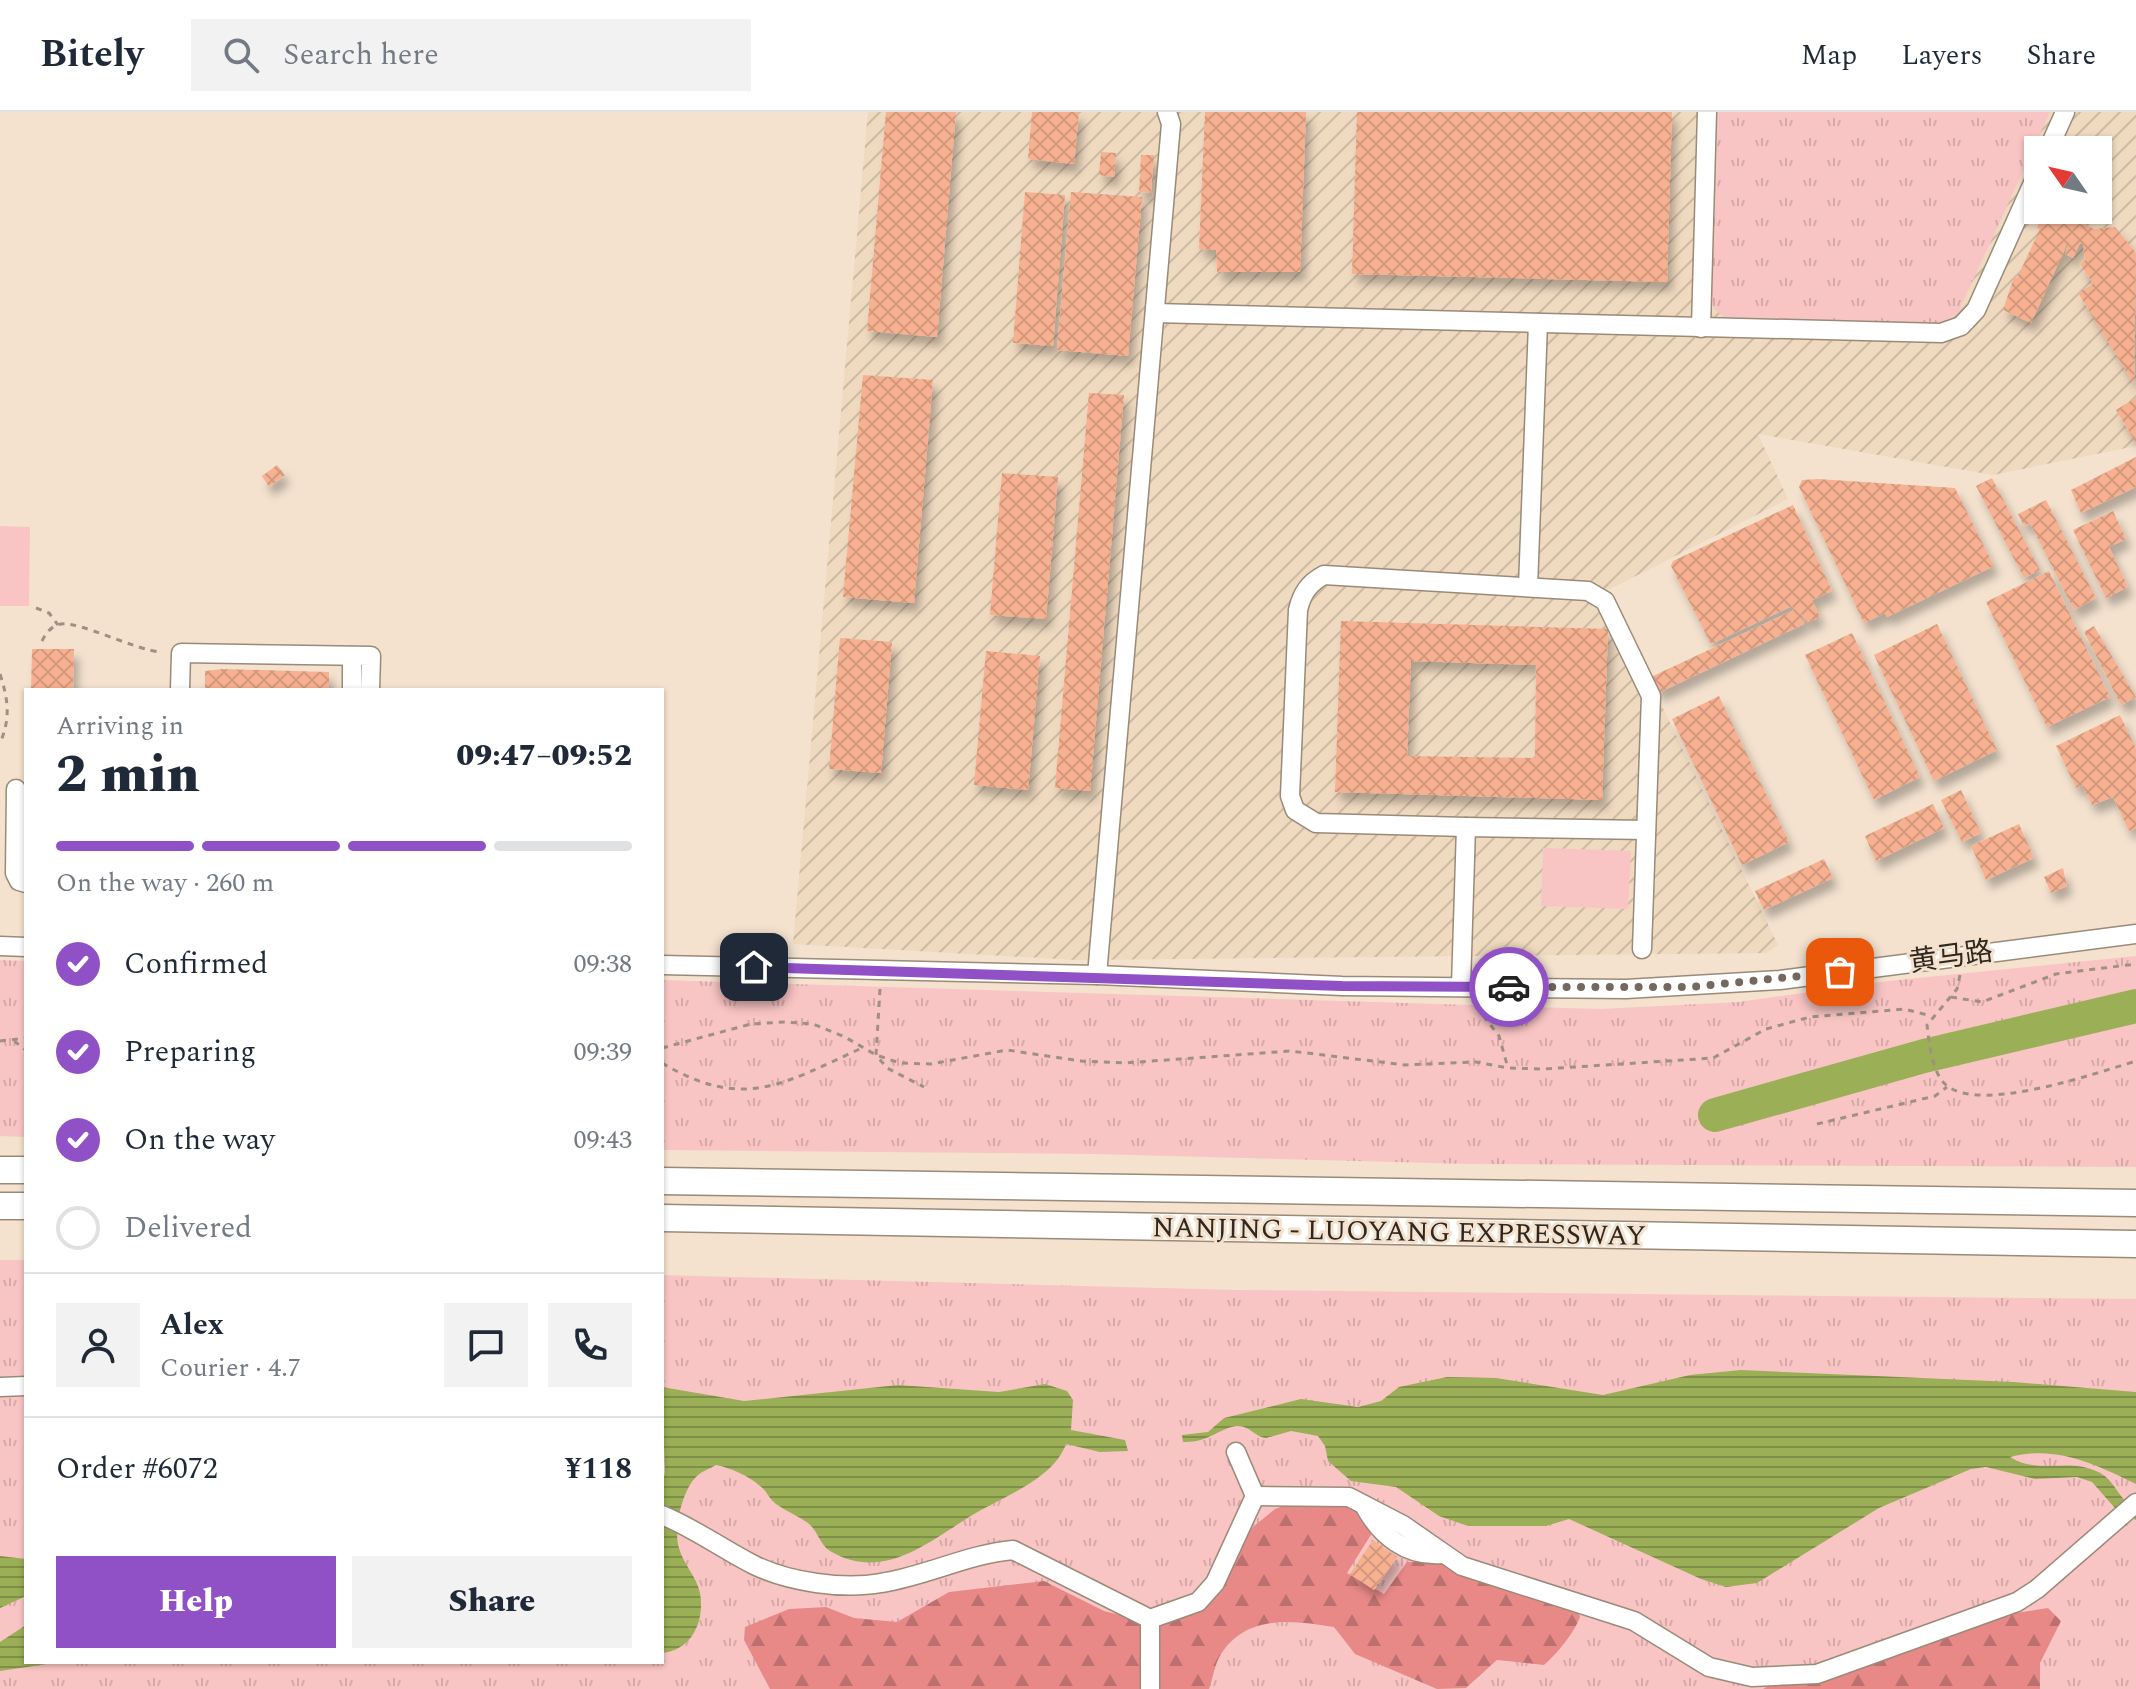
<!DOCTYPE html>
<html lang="en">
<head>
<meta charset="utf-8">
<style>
	:root { --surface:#fff; --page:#f2f2f3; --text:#1f2937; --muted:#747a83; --line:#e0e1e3; --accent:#9051c7 }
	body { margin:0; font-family:Spectral,"Noto Sans SC",serif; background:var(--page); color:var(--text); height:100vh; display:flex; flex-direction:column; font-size:30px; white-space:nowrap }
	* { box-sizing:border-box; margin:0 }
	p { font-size:26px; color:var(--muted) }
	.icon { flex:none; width:44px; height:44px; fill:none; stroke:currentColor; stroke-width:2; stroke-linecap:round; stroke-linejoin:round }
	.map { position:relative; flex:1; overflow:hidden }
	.panel { position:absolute; left:24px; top:576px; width:640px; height:976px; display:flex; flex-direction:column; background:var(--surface); border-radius:0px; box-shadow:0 2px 6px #0004 }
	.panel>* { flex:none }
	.needle { width:52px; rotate:304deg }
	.buttons { position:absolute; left:2024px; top:24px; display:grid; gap:16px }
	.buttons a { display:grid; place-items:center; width:88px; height:88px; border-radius:0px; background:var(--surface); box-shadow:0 2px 6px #0004; font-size:40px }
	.pin { position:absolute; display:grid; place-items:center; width:68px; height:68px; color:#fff; margin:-34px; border-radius:16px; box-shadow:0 4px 12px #0006 }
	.courier { position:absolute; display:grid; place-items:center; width:80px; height:80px; margin:-40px; border:6px solid #9051c7; border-radius:50%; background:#fff; color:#222; box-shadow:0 2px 10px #0007 }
	.headline em { font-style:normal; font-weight:800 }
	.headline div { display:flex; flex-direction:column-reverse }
	.headline { display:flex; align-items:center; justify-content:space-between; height:136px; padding:0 32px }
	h1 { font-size:52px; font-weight:800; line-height:60px }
	.bar { display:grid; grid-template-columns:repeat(4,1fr); gap:12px 8px; align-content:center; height:96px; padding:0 32px }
	.bar i { height:10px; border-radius:6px; background:var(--line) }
	.bar .current { background:var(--accent) }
	.bar p { grid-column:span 4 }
	.line { display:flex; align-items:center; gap:20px; padding:0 32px; border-top:2px solid var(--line) }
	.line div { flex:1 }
	.round { display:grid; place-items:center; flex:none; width:84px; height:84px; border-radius:0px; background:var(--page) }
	ol { padding:0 32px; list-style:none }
	li { display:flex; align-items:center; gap:24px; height:88px }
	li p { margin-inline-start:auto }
	li .icon { padding:8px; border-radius:50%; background:var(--accent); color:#fff; stroke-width:4 }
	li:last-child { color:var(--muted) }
	li i { width:44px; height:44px; border:4px solid var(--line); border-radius:50% }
	.cta { display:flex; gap:16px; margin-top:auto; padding:16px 32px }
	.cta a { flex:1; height:92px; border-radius:0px; background:var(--accent); color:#fff; font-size:32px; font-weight:800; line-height:92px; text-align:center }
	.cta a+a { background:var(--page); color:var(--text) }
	header { display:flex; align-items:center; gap:48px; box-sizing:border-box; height:112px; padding:0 40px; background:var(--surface); border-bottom:2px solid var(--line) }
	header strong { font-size:38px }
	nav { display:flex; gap:44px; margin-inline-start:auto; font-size:28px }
	.search { width:560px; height:72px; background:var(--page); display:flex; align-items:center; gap:20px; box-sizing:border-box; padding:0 28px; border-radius:0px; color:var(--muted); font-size:30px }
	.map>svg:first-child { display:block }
</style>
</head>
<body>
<header>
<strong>Bitely</strong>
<div class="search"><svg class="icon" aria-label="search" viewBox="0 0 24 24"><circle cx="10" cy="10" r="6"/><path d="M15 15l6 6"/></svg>Search here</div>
<nav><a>Map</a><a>Layers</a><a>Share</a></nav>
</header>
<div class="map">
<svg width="2136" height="1577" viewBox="0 0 2136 1577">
	<defs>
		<pattern id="industrial-furrows" width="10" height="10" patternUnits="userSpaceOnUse" patternTransform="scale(2)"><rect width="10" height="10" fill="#efd9bf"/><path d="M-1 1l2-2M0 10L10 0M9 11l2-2" fill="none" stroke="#cdbaa4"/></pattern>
		<pattern id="grass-tufts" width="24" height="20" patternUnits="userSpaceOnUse" patternTransform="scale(2)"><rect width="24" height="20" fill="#f9c5c4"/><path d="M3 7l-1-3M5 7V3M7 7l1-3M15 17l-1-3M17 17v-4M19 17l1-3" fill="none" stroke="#d6a9a8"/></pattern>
		<pattern id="forest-firs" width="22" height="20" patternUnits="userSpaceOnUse" patternTransform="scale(2)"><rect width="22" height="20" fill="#e88988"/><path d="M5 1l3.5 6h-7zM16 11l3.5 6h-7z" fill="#bc706f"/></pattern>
		<pattern id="water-rules" width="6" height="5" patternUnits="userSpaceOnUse" patternTransform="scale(2)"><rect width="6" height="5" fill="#9baf57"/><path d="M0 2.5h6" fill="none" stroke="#7f8e48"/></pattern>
		<pattern id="building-cross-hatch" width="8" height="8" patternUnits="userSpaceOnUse" patternTransform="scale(2)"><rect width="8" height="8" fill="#f7b191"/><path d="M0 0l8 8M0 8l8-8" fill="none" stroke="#d4987d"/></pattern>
		<filter id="shadow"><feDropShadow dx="5" dy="9" stdDeviation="4" flood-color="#0004"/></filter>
	</defs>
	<rect width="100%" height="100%" fill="#f4e2cf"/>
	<path fill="url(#industrial-furrows)" fill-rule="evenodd" d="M 868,0 L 2136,0 L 2136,334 L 1993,363 L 1758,322 L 1788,387 L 1606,479 L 1778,833 L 1767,841 L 1077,848 L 793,832 ZM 2038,38 L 2098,38 L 2098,98 L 2038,98 Z"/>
	<g fill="url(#grass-tufts)">
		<polygon points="1716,0 2050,0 1958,201 1937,214 1729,209 1714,197 1711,183"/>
		<polygon points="2136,844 2136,1055 1468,1052 1095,1042 662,1038 662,868 1600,897 1738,890 1888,869"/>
		<polygon points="0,848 26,849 26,1025 0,1024"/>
		<polygon points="0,1148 26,1148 26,1550 662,1550 662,1163 1238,1178 2136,1187 2136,1577 0,1577"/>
	</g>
	<g fill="url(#forest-firs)">
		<path d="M 1301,1387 C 1339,1389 1350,1386 1374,1418 L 1347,1461 L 1384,1482 L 1407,1450 L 1436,1449 L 1577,1496 L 1580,1505 C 1574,1521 1557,1542 1544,1553 L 1497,1548 L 1466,1576 L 1437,1577 L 1355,1542 L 1334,1515 C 1293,1509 1248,1501 1221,1542 C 1215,1551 1213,1566 1209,1577 L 770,1577 L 744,1528 L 745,1515 L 789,1497 L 826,1495 L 854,1506 L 897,1510 L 949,1480 L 1044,1469 L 1104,1499 L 1156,1512 L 1182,1506 L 1211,1488 L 1248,1419 L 1275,1397 Z"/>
		<polygon points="2048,1496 2061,1509 2040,1551 2040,1577 1763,1577 1770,1573 1827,1569 2003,1503"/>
	</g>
	<g fill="#f9c5c4">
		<polygon points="0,414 30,415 29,494 0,494"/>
		<polygon points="1543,736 1631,739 1628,797 1541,794"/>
	</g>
	<g fill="url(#water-rules)">
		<path d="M 1741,1258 L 2014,1270 L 2136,1280 L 2136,1372 C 2095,1352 2056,1333 2010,1345 C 2038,1363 2067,1346 2096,1359 C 2116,1367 2116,1386 2136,1397 L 2136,1408 L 2115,1396 L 2092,1370 L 2077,1365 L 2035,1367 L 1986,1355 L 1971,1357 L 1879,1396 L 1757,1471 L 1726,1475 L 1701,1467 L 1569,1407 L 1546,1414 L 1468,1414 L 1439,1404 L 1396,1375 L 1351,1369 L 1328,1349 L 1325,1334 L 1318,1324 L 1291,1319 L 1266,1326 C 1255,1325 1250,1314 1238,1314 C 1220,1315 1209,1331 1183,1330 L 1182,1323 L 1208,1320 L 1224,1306 L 1301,1287 L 1358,1295 L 1381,1289 L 1399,1275 L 1447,1265 L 1496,1266 L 1603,1283 L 1690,1263 Z"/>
		<path d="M 1045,1272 L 1067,1279 L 1073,1288 L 1071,1318 L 1125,1328 L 1128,1339 L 1100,1340 L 1066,1332 C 1054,1365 1010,1382 981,1398 C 936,1423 887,1473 830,1439 C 820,1433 818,1419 808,1411 C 798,1404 786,1399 776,1392 C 769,1387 767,1379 760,1374 C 749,1364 731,1356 716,1353 C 709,1357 700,1360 695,1366 C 682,1380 673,1418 679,1436 C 683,1452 697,1465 700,1481 C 705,1509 692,1538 662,1541 L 662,1375 L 665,1360 L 662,1275 L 744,1289 L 898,1273 L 999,1280 Z"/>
		<polygon points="0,1444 26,1447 26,1484 0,1496"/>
		<polygon points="26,1513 26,1550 60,1550 0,1559 0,1530"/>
	</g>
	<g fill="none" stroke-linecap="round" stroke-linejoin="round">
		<polyline stroke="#9baf57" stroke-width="34" points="1715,1003 1924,944 2136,894"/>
	</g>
	<g fill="url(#building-cross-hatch)" fill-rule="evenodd" filter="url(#shadow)">
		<polygon points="886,0 956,0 937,225 867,219"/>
		<polygon points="1032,0 1079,0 1074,52 1028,47"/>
		<polygon points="1205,0 1306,0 1300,160 1217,160 1216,138 1199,137"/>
		<polygon points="1357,0 1672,0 1667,170 1352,162"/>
		<polygon points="1101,40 1116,41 1114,65 1099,63"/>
		<polygon points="1141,43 1154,43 1151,81 1139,80"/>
		<polygon points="1025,80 1065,83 1053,234 1013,231"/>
		<polygon points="1071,80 1142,85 1128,244 1057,238"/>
		<polygon points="2048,98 2082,99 2078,109 2094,117 2115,115 2136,141 2134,272 2078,181 2093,172 2080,152 2085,149 2083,132 2080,131 2073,146 2065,142 2070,126 2031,211 2003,198 2014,165 2017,166 2040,117 2037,116 2040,107 2043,109"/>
		<polygon points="863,263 933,268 914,491 843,485"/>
		<polygon points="1089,281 1124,283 1090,679 1055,676"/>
		<polygon points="2136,286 2136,331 2116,298"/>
		<polygon points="2136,345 2136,375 2081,401 2071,378"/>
		<polygon points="277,353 285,363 269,375 262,364"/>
		<polygon points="1002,361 1058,365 1046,507 990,503"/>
		<polygon points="1992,366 2040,458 2024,466 1976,374"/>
		<polygon points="1818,367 1955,376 1994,454 1887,505 1885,501 1864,511 1799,375 1802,368"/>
		<polygon points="2046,388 2096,486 2074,498 2030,411 2024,414 2018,402"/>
		<polygon points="1793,393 1832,479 1812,488 1820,505 1806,511 1799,494 1804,512 1658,581 1651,565 1794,498 1792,494 1711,532 1671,454 1673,449"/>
		<polygon points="2113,399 2126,427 2109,435 2128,475 2106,486 2073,418"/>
		<polygon points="2049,459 2110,585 2047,615 1986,490"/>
		<path d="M 1341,509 L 1608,517 L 1602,688 L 1335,680 ZM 1411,549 L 1536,553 L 1535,646 L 1407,644 Z"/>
		<polygon points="1937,512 1997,638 1934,669 1874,543"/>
		<polygon points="2094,514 2136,585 2121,593 2084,520"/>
		<polygon points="1852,521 1920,665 1874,688 1805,543"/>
		<polygon points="840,526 892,530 881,661 829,657"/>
		<polygon points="32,537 74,537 73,578 31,578"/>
		<polygon points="986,539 1040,544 1028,678 974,673"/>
		<polygon points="223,557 329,560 329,578 205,578 205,559"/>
		<polygon points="1719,584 1789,730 1742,753 1672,607"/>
		<polygon points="2120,603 2136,637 2136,716 2129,719 2113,685 2092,693 2082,673 2076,676 2056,634"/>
		<polygon points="1961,678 1981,721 1962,730 1941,688"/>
		<polygon points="1933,692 1944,716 1876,749 1865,724"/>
		<polygon points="2019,712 2034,746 1986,768 1971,734"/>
		<polygon points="1824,747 1833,766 1764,798 1755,779"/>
		<polygon points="2063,756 2067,774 2051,781 2044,765"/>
		<polygon points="1373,1428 1397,1445 1374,1478 1350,1462"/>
	</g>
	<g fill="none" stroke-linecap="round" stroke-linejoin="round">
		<defs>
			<g id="minor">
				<polyline points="2048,38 2065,0"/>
				<polyline points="1155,201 1941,221 1961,214 1976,198 2038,60"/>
				<polyline points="1701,216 1707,0"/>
				<polyline points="1528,475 1538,211"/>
				<polyline points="180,578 181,541 371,544 370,578"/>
				<polyline points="352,578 352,544"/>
				<polyline points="16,677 15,761 19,769 26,771"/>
				<path d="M 1466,715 L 1316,711 L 1295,698 L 1290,684 L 1298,498 C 1302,481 1309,471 1324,463 L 1588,479 L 1605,489 L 1651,584 L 1642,837"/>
				<polyline points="0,834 26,835"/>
				<polyline points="662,853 1097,863 1342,874 1626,877 1780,868 2136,822"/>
				<polyline points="1097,863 1171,12 1167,0"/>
				<polyline points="1461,874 1466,715 1646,718"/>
				<polyline points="0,1275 26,1274"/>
				<polyline points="1255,1384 1349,1385 1403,1413 1462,1454 1634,1509 1709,1555 1752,1565 1817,1562 2017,1490 2037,1477 2136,1391"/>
				<path d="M 1364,1393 C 1380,1424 1407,1445 1442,1442"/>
				<path d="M 662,1403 C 696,1417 722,1437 754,1453 C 789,1470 843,1478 881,1471 C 926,1464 968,1442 1013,1438 L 1150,1507 L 1198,1490 L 1215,1471 L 1255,1384 L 1236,1340"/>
				<polyline points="1150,1507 1150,1577"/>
			</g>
			<g id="highway">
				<polyline points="0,1058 26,1058"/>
				<polyline points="662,1069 2136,1091"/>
				<polyline points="0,1094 26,1094"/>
				<polyline points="662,1106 2136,1132"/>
			</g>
		</defs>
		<use href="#minor" stroke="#9a8a78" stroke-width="21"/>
		<use href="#highway" stroke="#9a8a78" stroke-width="29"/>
		<g stroke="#9e9183" stroke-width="3" stroke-dasharray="6 6" stroke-linecap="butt">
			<polyline points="36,496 49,501 58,513"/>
			<path d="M 42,529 C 46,521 51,514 61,512 C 79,509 135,538 161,540"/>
			<path d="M 0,562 C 8,587 11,606 0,631"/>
			<path d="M 1960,863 L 1957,877 L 1927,913 C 1929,930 1932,960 1945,972 C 1977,1003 2096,961 2136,949"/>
			<polyline points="880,877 876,943 887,956 924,975"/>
			<polyline points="1951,885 1982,890 2056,862 2136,852"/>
			<polyline points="1476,894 1499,924 1508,956"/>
			<polyline points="0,929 26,926"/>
			<polyline points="14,929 26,938"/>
			<polyline points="662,936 751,912 785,910 813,912 845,925 876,943 900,951 931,952 1007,938 1081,949 1125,951 1290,939 1405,953 1476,950 1508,956 1544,957 1713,946 1766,917 1810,905 1904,897 1931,904"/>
			<path d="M 662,951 C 744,1000 784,971 862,936"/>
			<polyline points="1817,1012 1935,984 1947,975"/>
		</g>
		<use href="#minor" stroke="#fff" stroke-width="18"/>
		<use href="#highway" stroke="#fff" stroke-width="26"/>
	</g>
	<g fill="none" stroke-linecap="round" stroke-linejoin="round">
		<polyline stroke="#74695e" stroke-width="8" stroke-dasharray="0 14.4" points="1509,875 1691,875 1840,860"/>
		<polyline stroke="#9051c7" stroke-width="10" points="754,855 1342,874 1509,875"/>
	</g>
	<g text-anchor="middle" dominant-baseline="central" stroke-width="6" stroke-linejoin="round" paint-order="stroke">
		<g font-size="28" fill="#2f2821" stroke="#f4e2cf">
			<text transform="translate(1951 845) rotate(-8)">黄马路</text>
			<text transform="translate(1399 1120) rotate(1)">NANJING - LUOYANG EXPRESSWAY</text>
		</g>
	</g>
</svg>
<div class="buttons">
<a><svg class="needle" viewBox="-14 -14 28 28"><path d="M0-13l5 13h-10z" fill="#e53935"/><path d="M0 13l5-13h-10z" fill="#747a83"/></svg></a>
</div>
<div class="pin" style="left:1840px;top:860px;background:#ea580c"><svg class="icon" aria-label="bag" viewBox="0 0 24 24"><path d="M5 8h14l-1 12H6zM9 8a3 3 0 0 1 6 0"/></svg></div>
<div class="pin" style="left:754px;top:855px;background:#1f2937"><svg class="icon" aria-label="home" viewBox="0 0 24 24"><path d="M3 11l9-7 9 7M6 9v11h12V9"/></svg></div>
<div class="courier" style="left:1509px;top:875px"><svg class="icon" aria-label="car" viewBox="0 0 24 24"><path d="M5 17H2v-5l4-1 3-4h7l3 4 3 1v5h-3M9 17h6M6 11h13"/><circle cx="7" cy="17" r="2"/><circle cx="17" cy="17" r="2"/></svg></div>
<section class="panel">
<div class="headline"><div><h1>2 min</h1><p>Arriving in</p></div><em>09:47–09:52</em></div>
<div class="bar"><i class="current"></i><i class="current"></i><i class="current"></i><i></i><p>On the way · 260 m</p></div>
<ol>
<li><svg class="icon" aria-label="check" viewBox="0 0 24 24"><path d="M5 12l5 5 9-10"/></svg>Confirmed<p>09:38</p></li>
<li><svg class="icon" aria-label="check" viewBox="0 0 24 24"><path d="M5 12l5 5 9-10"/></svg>Preparing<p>09:39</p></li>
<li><svg class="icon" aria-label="check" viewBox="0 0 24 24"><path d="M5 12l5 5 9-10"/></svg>On the way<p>09:43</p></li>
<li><i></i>Delivered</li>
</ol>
<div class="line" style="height:144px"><a class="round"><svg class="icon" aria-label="person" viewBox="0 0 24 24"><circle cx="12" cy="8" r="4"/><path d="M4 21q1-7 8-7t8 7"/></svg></a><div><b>Alex</b><p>Courier · 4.7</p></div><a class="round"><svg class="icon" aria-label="chat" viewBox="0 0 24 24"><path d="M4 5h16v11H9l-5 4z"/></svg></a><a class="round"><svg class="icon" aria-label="phone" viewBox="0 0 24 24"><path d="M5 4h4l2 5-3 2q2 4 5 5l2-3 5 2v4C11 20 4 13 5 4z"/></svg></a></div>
<div class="line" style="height:104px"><div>Order #6072</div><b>¥118</b></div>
<div class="cta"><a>Help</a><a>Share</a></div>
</section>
</div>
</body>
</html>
